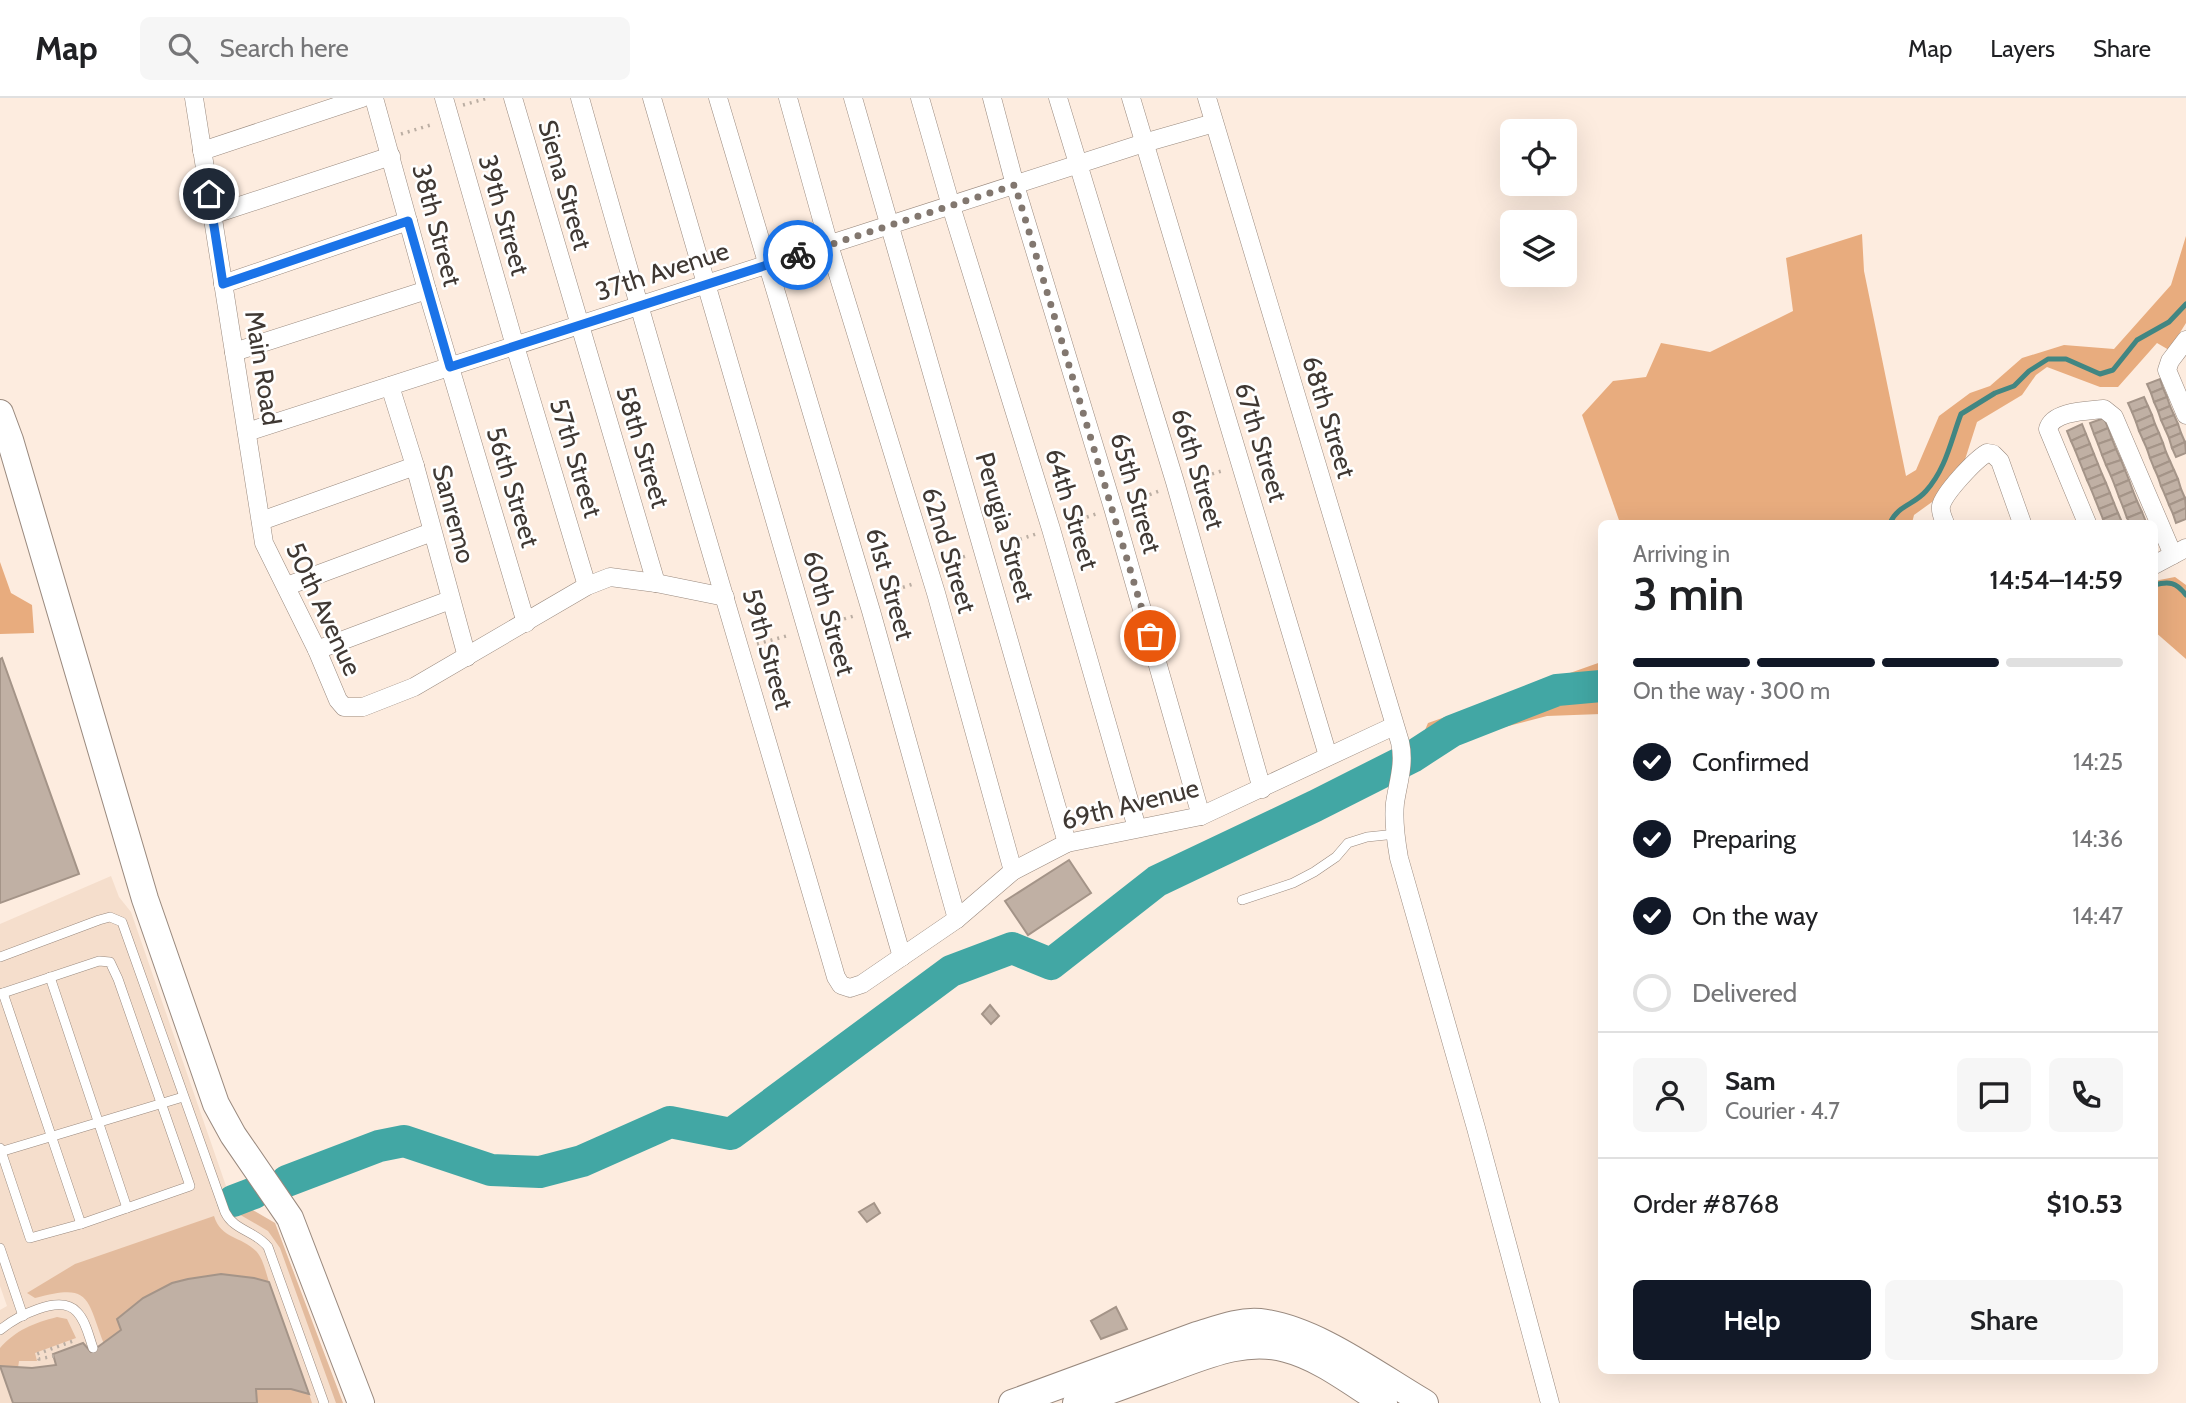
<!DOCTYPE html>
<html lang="en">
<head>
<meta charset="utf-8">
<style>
	:root { --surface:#fff; --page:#f6f6f6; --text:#202124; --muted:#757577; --line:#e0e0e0; --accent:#111827 }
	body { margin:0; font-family:Cabin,sans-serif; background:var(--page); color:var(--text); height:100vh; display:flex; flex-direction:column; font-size:26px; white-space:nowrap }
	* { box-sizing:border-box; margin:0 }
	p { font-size:23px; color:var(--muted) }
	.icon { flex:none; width:38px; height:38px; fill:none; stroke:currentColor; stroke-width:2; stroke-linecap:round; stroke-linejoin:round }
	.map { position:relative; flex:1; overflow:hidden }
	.side { position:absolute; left:1598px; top:422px; width:560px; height:854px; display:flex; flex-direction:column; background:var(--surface); border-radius:10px; box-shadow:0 7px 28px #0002 }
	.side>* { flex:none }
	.fabs { position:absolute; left:1500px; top:21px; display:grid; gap:14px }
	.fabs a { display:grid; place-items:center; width:77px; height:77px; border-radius:10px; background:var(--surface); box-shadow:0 7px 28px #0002; font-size:35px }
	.pin { position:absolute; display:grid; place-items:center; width:60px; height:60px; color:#fff; margin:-30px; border:4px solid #fff; border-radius:50%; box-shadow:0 2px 7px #0007 }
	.courier { position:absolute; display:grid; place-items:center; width:70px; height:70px; margin:-35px; border:5px solid #1a73e8; border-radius:50%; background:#fff; color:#222; box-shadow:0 2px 9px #0007 }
	.summary em { font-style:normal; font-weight:600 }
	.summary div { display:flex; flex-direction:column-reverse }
	.summary { display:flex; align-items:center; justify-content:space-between; height:119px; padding:0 35px }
	h1 { font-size:46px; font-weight:600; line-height:52px }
	.bar { display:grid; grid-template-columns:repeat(4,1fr); gap:10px 7px; align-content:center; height:84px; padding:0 35px }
	.bar i { height:9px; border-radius:5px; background:var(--line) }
	.bar .active { background:var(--accent) }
	.bar p { grid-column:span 4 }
	.line { display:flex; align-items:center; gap:18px; padding:0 35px; border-top:2px solid var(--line) }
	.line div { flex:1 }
	.round { display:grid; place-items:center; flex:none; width:74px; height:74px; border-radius:10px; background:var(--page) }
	ol { padding:0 35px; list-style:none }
	li { display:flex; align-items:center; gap:21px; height:77px }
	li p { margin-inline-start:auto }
	li .icon { padding:7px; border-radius:50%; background:var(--accent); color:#fff; stroke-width:4 }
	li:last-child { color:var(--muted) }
	li i { width:38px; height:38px; border:4px solid var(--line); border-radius:50% }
	.primary-button { display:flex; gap:14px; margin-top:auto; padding:14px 35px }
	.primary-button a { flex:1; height:80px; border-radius:10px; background:var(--accent); color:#fff; font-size:28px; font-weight:600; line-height:80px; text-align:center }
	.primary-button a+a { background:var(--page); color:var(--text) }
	header { display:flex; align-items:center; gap:42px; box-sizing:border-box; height:98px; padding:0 35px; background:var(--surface); border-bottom:2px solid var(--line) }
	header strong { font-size:33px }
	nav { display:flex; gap:38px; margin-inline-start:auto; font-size:24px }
	.search { width:490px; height:63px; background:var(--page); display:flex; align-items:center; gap:18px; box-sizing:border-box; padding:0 24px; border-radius:10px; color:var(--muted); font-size:26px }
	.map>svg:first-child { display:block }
</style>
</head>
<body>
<header>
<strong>Map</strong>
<div class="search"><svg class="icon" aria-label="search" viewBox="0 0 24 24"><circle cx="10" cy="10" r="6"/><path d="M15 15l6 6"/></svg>Search here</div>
<nav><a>Map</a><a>Layers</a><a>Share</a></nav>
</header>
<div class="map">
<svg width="2186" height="1305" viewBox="0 0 2186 1305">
	<rect width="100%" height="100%" fill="#fdecdf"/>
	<polygon fill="#f5decc" points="111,778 119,799 131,814 234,1111 244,1107 275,1125 343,1305 0,1305 0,1212 7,1208 0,1188 0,826"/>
	<g fill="#e3bb9d">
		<polygon points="244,1107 275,1125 343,1305 336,1305 280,1150 268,1133 237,1115 234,1111"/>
		<path d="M 214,1118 C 221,1141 241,1138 256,1153 C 263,1160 266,1175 269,1184 C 213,1167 160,1182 117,1221 L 121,1232 L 104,1246 C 86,1199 91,1185 35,1200 L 27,1195 L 75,1166 Z"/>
		<path d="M 57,1219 L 67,1221 L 76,1240 L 35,1255 L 37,1263 L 19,1263 L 18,1270 L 0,1268 L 0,1250 C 16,1232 34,1225 57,1219 Z"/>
		<polygon points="270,1290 291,1291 309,1296 312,1305 257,1305 256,1291"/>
	</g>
	<g fill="#e8ac7e">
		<polygon points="1862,136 1864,173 1906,378 1916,372 1939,318 1970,295 1990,288 2022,260 2064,247 2114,251 2171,187 2186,138 2186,225 2169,252 2157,245 2118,289 2100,289 2047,269 2036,277 2022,297 1977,324 1962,371 1932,404 1914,417 1912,425 1620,425 1582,317 1613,283 1646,279 1661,245 1710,254 1793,213 1786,160"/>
		<polygon points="0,464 11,495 32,507 34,535 0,536"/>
		<polygon points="2175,479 2186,487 2186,561 2154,533 2154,483"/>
		<polygon points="1601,564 1601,616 1547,618 1489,633 1429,659 1422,639 1428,625"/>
	</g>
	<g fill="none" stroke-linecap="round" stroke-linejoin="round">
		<g stroke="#418682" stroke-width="5">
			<path d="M 1890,425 C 1898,407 1914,407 1926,393 C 1946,371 1951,342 1961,316 L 1995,295 L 2014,288 L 2029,273 L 2048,261 L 2066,261 L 2100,276 L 2113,272 L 2137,242 L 2169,224 L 2186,206"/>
			<path d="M 2154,487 C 2169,483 2176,484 2186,497"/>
		</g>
		<g stroke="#42a7a4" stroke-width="32">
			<polyline points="287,1083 379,1048 404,1043 491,1072 540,1074 582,1063 670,1024 731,1036 951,873 1012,850 1051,866 1157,783 1315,708 1412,659 1452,633 1557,592 1601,588"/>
			<polyline points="233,1103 254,1095"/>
		</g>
	</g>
	<g fill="#c0b0a4" stroke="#a49488" stroke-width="2">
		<polygon points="2160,281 2163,290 2151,295 2147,286"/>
		<polygon points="2163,290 2167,299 2154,304 2151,295"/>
		<polygon points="2144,299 2148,308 2132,314 2128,305"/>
		<polygon points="2167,299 2170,308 2158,313 2154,304"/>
		<polygon points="2148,308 2152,317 2136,324 2132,314"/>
		<polygon points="2170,308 2174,317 2161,322 2158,313"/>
		<polygon points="2152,317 2155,326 2139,333 2136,324"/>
		<polygon points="2174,317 2178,326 2165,331 2161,322"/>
		<polygon points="2104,320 2108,330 2094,336 2090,325"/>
		<polygon points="2082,326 2086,336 2071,343 2067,333"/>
		<polygon points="2155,326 2159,335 2143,342 2139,333"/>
		<polygon points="2178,326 2181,335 2169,340 2165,331"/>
		<polygon points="2108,330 2112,341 2098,346 2094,336"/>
		<polygon points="2159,335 2163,345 2147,351 2143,342"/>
		<polygon points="2181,335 2185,344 2172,350 2169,340"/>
		<polygon points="2086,336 2090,346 2075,352 2071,343"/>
		<polygon points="2112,341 2116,351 2102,357 2098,346"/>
		<polygon points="2185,344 2186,355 2176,359 2172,350"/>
		<polygon points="2163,345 2166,354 2150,360 2147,351"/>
		<polygon points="2090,346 2094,356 2079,362 2075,352"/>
		<polygon points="2116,351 2121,362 2106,367 2102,357"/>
		<polygon points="2166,354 2170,363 2154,370 2150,360"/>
		<polygon points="2094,356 2098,366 2083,372 2079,362"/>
		<polygon points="2121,362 2125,372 2111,378 2106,367"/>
		<polygon points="2170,363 2174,372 2158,379 2154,370"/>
		<polygon points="2098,366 2102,376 2087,382 2083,372"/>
		<polygon points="2125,372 2129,382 2115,388 2111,378"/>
		<polygon points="2174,372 2178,381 2161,388 2158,379"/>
		<polygon points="2102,376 2106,385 2091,391 2087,382"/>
		<polygon points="2178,381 2181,391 2165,397 2161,388"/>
		<polygon points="2129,382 2133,393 2119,399 2115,388"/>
		<polygon points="2106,385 2110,395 2095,401 2091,391"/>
		<polygon points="2181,391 2185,400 2169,407 2165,397"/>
		<polygon points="2133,393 2137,403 2123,409 2119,399"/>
		<polygon points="2110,395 2114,405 2099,411 2095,401"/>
		<polygon points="2185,400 2186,410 2173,416 2169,407"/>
		<polygon points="2137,403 2142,414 2127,420 2123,409"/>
		<polygon points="2114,405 2118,415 2103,421 2099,411"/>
		<polygon points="2186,410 2186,421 2176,425 2173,416"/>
		<polygon points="2142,414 2146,424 2130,425 2127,420"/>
		<polygon points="2118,415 2122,424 2105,425 2103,421"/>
		<polygon points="2,560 79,776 0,805 0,561"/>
		<polygon points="1069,762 1091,795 1028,837 1005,803"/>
		<polygon points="990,907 999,918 991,926 982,916"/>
		<polygon points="874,1105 880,1115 867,1124 859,1114"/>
		<polygon points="221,1176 254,1180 269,1184 309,1296 291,1291 256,1291 257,1305 13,1305 0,1268 32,1270 56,1267 53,1256 83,1245 91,1254 121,1232 117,1221 143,1200 172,1185 188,1181"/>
		<polygon points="1116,1209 1127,1231 1101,1241 1091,1223"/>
	</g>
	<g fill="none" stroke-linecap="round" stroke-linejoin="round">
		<defs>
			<g id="lane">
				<polyline points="1242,802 1293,785 1314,774 1336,759 1348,745 1367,739 1396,736"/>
				<path d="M 0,859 L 99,822 L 110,819 L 122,824 L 225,1114 C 234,1133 256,1133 268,1149 L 324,1305"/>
				<polyline points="50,879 127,1110"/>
				<polyline points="3,895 81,1126"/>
				<polyline points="0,896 99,863 110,864 118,881 190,1088 81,1126 30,1140 0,1050"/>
				<polyline points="0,1054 183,999"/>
				<polyline points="0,1150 23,1218"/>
				<path d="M 0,1232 C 16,1219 60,1195 77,1214 C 86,1223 89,1239 93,1250"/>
			</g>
			<g id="street">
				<polyline points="194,0 264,445 317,552 338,602 344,609 363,609 414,589 587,488 610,479 656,485 725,499"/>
				<polyline points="374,0 427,192 526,525"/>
				<polyline points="444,0 515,248 587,488"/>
				<polyline points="513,0 656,485"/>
				<path d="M 580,0 C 662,294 751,586 836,879 L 841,887 L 850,890 L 862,886 L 957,821 L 1013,773 L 1067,745 L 1201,718 L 1394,628"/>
				<polyline points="652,0 902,859"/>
				<polyline points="718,0 871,513 957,821"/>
				<polyline points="788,0 829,147 936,495 1013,773"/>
				<polyline points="853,0 1067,745"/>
				<polyline points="920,0 951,108 1051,431 1137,730"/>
				<polyline points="992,0 1015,87 1113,410 1201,718"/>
				<polyline points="1058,0 1175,384 1262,691"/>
				<polyline points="1131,0 1328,658"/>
				<path d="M 1207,0 L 1400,644 C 1405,666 1398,684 1395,705 C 1393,723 1396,743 1399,760 L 1476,1030 L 1550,1305"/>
				<polyline points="202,53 362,0"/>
				<polyline points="212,117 391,58"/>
				<polyline points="223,186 408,123"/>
				<polyline points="2186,242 2170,263 2167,272 2186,317"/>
				<polyline points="234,254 427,192"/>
				<polyline points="390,288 415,368 467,559"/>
				<polyline points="247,334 1144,45 1214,25"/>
				<polyline points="261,423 415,368"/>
				<path d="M 1945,425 C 1943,420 1940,414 1941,408 C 1944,395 1975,362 1987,355 L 1993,356 L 2000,363 L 2022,425"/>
				<path d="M 2087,425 L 2048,331 C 2053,313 2087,313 2104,311 L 2114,319 L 2173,457"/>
				<polyline points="2154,467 2186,450"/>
				<polyline points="287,488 432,434"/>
				<polyline points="317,552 450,502"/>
			</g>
			<g id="secondary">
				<polyline points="0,315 10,342 145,801 216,1006 233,1037 290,1120 361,1305"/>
				<path d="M 1012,1305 L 1197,1237 C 1217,1231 1239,1222 1260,1224 C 1315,1230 1377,1277 1425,1305"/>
				<path d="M 1076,1305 C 1104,1295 1133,1284 1161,1274 C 1201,1260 1243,1239 1286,1251 C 1321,1260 1353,1286 1384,1305"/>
			</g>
		</defs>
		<use href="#lane" stroke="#99897e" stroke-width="10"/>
		<use href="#street" stroke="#99897e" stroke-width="19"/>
		<use href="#secondary" stroke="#99897e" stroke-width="28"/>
		<g stroke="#bbaea3" stroke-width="3.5" stroke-dasharray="2 5" stroke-linecap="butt">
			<polyline points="463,7 488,0"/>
			<polyline points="401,36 434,26"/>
			<polyline points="1192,382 1225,372"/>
			<polyline points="1130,404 1162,392"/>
			<polyline points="1067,426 1096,416"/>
			<polyline points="1000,448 1036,436"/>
			<polyline points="943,465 966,458"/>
			<polyline points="883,496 916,485"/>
			<polyline points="824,527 857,517"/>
			<polyline points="757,546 790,537"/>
			<polyline points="54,1258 39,1261 37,1256 76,1242"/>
		</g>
		<use href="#lane" stroke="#fff" stroke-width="9"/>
		<use href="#street" stroke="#fff" stroke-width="18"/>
		<use href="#secondary" stroke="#fff" stroke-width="26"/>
	</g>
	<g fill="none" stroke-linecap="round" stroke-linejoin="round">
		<polyline stroke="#82776f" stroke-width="7" stroke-dasharray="0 12.6" points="798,157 1015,87 1150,538"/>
		<polyline stroke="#1a73e8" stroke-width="9" points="209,96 223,186 408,123 450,269 798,157"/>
	</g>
	<g text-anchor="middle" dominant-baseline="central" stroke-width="5" stroke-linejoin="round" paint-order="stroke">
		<g font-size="26" fill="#3f3833" stroke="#fff">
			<text transform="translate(565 87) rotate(74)">Siena Street</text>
			<text transform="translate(504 117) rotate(74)">39th Street</text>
			<text transform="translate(437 127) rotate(75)">38th Street</text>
			<text transform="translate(662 173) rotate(-18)">37th Avenue</text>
			<text transform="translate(263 270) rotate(81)">Main Road</text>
			<text transform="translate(1329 319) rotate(73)">68th Street</text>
			<text transform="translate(1261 344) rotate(73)">67th Street</text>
			<text transform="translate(643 349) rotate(73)">58th Street</text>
			<text transform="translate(576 360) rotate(73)">57th Street</text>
			<text transform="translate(1198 371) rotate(73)">66th Street</text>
			<text transform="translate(513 389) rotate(73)">56th Street</text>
			<text transform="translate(1136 395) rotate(74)">65th Street</text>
			<text transform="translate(1072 411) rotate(73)">64th Street</text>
			<text transform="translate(454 416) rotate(75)">Sanremo</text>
			<text transform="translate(1005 429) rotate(74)">Perugia Street</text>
			<text transform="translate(949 452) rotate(73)">62nd Street</text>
			<text transform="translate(890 486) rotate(74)">61st Street</text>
			<text transform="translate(324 511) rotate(65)">50th Avenue</text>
			<text transform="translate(829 515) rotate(74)">60th Street</text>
			<text transform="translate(768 551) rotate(74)">59th Street</text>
			<text transform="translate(1130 706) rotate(-14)">69th Avenue</text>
		</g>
	</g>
</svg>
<div class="fabs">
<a><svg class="icon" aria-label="locate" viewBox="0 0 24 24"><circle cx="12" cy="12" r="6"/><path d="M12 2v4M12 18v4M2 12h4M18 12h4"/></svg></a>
<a><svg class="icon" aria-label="layers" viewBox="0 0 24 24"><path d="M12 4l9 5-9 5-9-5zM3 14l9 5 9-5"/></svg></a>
</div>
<div class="pin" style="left:1150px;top:538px;background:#ea580c"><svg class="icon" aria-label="bag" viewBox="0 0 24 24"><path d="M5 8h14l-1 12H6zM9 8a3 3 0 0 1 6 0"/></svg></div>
<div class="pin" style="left:209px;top:96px;background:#1f2937"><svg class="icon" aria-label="home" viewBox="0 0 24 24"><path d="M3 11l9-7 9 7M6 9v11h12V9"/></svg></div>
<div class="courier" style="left:798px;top:157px"><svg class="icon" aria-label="bike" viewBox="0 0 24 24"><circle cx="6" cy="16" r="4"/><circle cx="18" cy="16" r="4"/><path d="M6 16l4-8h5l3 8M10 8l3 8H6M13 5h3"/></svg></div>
<section class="side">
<div class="summary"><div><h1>3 min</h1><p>Arriving in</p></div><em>14:54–14:59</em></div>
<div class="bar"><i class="active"></i><i class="active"></i><i class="active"></i><i></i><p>On the way · 300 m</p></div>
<ol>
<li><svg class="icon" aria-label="check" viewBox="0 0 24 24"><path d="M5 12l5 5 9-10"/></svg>Confirmed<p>14:25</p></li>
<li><svg class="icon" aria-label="check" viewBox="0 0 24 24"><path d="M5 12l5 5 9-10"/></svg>Preparing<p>14:36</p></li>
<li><svg class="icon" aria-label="check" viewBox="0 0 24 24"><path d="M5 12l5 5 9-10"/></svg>On the way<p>14:47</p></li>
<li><i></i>Delivered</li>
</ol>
<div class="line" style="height:126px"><a class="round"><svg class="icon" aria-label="person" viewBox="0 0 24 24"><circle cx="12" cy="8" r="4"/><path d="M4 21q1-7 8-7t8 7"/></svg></a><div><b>Sam</b><p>Courier · 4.7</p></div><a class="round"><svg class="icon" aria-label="chat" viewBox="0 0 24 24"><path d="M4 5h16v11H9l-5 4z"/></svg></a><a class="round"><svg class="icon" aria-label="phone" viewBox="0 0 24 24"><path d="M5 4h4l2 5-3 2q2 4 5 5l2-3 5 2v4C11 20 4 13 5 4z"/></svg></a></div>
<div class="line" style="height:91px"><div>Order #8768</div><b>$10.53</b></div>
<div class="primary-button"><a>Help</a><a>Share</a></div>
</section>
</div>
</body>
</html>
